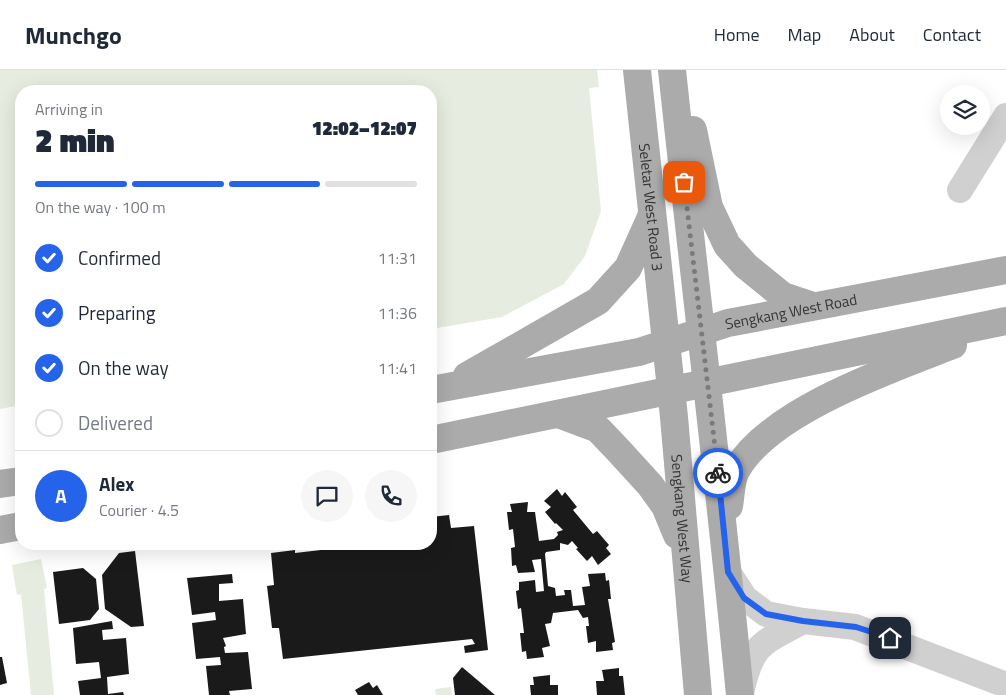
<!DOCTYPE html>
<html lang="en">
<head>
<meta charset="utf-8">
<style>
	:root { --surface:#fff; --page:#f6f6f7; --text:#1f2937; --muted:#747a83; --line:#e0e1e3; --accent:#2563eb }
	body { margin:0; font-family:"Titillium Web",sans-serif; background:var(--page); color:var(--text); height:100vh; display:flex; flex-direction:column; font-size:19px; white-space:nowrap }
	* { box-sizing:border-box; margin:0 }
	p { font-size:16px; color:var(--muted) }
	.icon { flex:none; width:28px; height:28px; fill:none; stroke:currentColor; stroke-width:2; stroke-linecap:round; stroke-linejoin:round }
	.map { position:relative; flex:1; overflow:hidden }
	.side { position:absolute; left:15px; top:15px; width:422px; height:465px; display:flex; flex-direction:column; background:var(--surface); border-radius:20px; box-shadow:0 5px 20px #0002 }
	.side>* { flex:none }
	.fabs { position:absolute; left:940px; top:15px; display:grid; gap:10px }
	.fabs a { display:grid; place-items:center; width:50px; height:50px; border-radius:50%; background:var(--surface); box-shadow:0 5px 20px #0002; font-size:25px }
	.pin { position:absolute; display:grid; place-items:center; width:42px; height:42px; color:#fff; margin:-21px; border-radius:10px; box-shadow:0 2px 8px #0006 }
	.courier { position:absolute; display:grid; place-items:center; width:50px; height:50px; margin:-25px; border:4px solid #2563eb; border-radius:50%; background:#fff; color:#222; box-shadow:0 1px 6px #0007 }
	.overview em { font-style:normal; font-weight:800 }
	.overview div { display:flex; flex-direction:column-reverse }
	.overview { display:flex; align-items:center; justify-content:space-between; height:85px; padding:0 20px }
	h1 { font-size:32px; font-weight:800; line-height:38px }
	.bar { display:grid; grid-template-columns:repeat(4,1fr); gap:8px 5px; align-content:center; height:60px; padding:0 20px }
	.bar i { height:6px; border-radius:4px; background:var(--line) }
	.bar .active { background:var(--accent) }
	.bar p { grid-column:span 4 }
	.line { display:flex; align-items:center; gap:12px; padding:0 20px; border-top:1px solid var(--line) }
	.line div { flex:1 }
	.round { display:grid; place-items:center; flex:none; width:52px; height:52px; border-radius:26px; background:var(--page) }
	ol { padding:0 20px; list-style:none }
	li { display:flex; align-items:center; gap:15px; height:55px }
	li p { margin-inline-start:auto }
	li .icon { padding:5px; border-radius:50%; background:var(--accent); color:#fff; stroke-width:4 }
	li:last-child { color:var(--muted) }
	li i { width:28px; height:28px; border:2px solid var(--line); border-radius:50% }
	header { display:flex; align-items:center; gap:30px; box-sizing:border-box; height:70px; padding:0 25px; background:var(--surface); border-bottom:1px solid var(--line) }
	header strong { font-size:24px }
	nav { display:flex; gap:28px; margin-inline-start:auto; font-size:18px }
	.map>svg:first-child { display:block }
</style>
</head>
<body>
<header>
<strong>Munchgo</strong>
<nav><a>Home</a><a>Map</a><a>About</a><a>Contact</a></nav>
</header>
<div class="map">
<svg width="1006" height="625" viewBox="0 0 1006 625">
	<rect width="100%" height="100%" fill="#fff"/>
	<g fill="#e6ecdf">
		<polygon points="0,0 597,0 599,17 589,18 601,141 585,186 564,214 502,247 431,259 431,21 21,21 21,335 0,339"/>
		<polygon points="41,489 47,518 44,519 54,625 31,625 21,524 17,525 12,495"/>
		<polygon points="451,617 452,625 436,625 435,619"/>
	</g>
	<g fill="#1a1a1a">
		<polygon points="557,419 562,426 565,422 577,437 573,440 593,464 597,461 609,475 606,478 611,484 598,495 592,486 587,491 576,479 578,478 572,471 568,475 560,473 560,480 546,482 545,484 548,516 555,518 556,526 565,525 564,520 571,520 573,536 585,535 582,517 590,516 588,504 605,503 606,511 609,510 611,529 608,529 615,572 612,573 613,580 596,582 596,571 588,573 586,556 589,556 588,547 583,548 578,540 553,543 551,553 545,554 550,576 542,578 544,587 527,589 526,581 522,582 520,563 524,563 521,538 518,539 516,521 519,520 519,512 535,510 536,522 544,521 541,489 532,490 535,502 518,503 516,495 512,496 511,478 515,477 513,459 509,460 507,442 512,442 510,434 528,432 527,442 535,442 539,471 554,469 558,465 557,462 563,460 556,453 555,454 545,442 551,437 544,431"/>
		<polygon points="449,445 451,458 474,456 488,580 465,583 464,576 475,574 472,569 283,589 279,558 272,558 267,516 274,515 271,483 295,480 295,483 373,474 431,474 431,447"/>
		<polygon points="135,481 144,556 131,557 105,539 102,505 119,483"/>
		<polygon points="83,498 96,509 99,539 90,550 59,554 53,502"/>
		<polygon points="232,504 233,513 219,514 219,531 243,529 246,564 223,568 226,576 224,577 225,583 248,582 252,619 229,621 230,625 209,625 206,596 221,595 220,587 196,589 192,553 216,550 215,542 192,545 187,508"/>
		<polygon points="112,551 113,559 102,560 103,570 126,568 129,604 107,607 108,624 123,622 124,625 80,625 78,611 101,608 99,592 76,594 73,558"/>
		<polygon points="0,587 2,587 7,613 0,615"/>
		<polygon points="462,597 495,625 455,625 453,608"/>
		<polygon points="619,598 619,606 623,606 625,625 597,625 596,611 604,611 602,600"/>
		<polygon points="550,605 550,615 558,615 558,625 531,625 530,615 534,615 533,607"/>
		<polygon points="369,612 373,618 377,615 383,625 358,625 355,620"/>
	</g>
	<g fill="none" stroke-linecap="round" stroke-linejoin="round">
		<g stroke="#d0d0d0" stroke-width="26">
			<polyline points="960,120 1006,46"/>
			<polyline points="728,502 745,528 766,544 803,551 855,557 1006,615"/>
			<path d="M 741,623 C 752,574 760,574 803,551"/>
		</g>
		<g stroke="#ababab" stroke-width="28">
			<path id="s1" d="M 637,0 L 674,347 L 698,625"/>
			<path d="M 672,0 C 694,208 720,416 740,625"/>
			<polyline points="693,60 709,137 727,175 746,196 783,226 813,236"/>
			<polyline points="467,306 598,231 628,198 651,147"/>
			<path id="s2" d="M 431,320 L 639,282 L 728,253 L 1006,200"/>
			<polyline points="558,344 598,359 618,380 650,415 665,436 677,465"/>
			<polyline points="431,370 1006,251"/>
			<polyline points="0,414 21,411"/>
			<path d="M 729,436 C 731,425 731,408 737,399 C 770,341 891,299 953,275"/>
			<polyline points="0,460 21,456"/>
		</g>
	</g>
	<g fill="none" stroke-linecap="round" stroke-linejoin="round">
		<polyline stroke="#7a7a7a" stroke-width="5" stroke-dasharray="0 9" points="684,112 718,403"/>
		<polyline stroke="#2563eb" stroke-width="6" points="718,403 728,502 744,528 766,544 803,551 856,557 890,568"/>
	</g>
	<g text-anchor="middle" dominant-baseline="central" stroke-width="5" stroke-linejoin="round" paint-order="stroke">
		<g font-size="15" fill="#333" stroke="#fff">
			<text stroke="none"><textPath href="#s1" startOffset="138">Seletar West Road 3</textPath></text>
			<text stroke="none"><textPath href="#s2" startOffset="369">Sengkang West Road</textPath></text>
			<text stroke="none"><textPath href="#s1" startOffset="451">Sengkang West Way</textPath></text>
		</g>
	</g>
</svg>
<div class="fabs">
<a><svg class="icon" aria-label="layers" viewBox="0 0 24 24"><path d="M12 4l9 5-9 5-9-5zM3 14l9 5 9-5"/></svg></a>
</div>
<div class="pin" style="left:684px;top:112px;background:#ea580c"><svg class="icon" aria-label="bag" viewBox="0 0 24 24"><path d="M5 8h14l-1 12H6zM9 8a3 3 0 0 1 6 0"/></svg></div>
<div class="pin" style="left:890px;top:568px;background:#1f2937"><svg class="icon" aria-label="home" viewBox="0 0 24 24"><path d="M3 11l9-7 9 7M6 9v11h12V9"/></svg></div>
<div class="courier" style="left:718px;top:403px"><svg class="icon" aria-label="bike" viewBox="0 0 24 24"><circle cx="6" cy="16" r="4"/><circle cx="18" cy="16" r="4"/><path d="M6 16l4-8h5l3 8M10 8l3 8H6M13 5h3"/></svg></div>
<section class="side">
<div class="overview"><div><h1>2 min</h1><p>Arriving in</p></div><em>12:02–12:07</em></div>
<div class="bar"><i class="active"></i><i class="active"></i><i class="active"></i><i></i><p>On the way · 100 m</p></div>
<ol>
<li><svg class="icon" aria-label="check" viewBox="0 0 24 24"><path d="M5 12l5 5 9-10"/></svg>Confirmed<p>11:31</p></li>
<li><svg class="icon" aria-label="check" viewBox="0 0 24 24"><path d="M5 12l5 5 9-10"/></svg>Preparing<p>11:36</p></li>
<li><svg class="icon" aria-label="check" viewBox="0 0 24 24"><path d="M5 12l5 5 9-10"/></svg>On the way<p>11:41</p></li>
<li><i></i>Delivered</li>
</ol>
<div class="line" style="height:90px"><b class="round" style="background:var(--accent);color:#fff">A</b><div><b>Alex</b><p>Courier · 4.5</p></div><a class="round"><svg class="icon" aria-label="chat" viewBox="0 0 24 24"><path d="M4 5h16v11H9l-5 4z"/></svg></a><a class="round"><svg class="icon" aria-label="phone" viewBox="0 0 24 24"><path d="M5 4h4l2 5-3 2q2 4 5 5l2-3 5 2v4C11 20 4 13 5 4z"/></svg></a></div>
</section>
</div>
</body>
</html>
